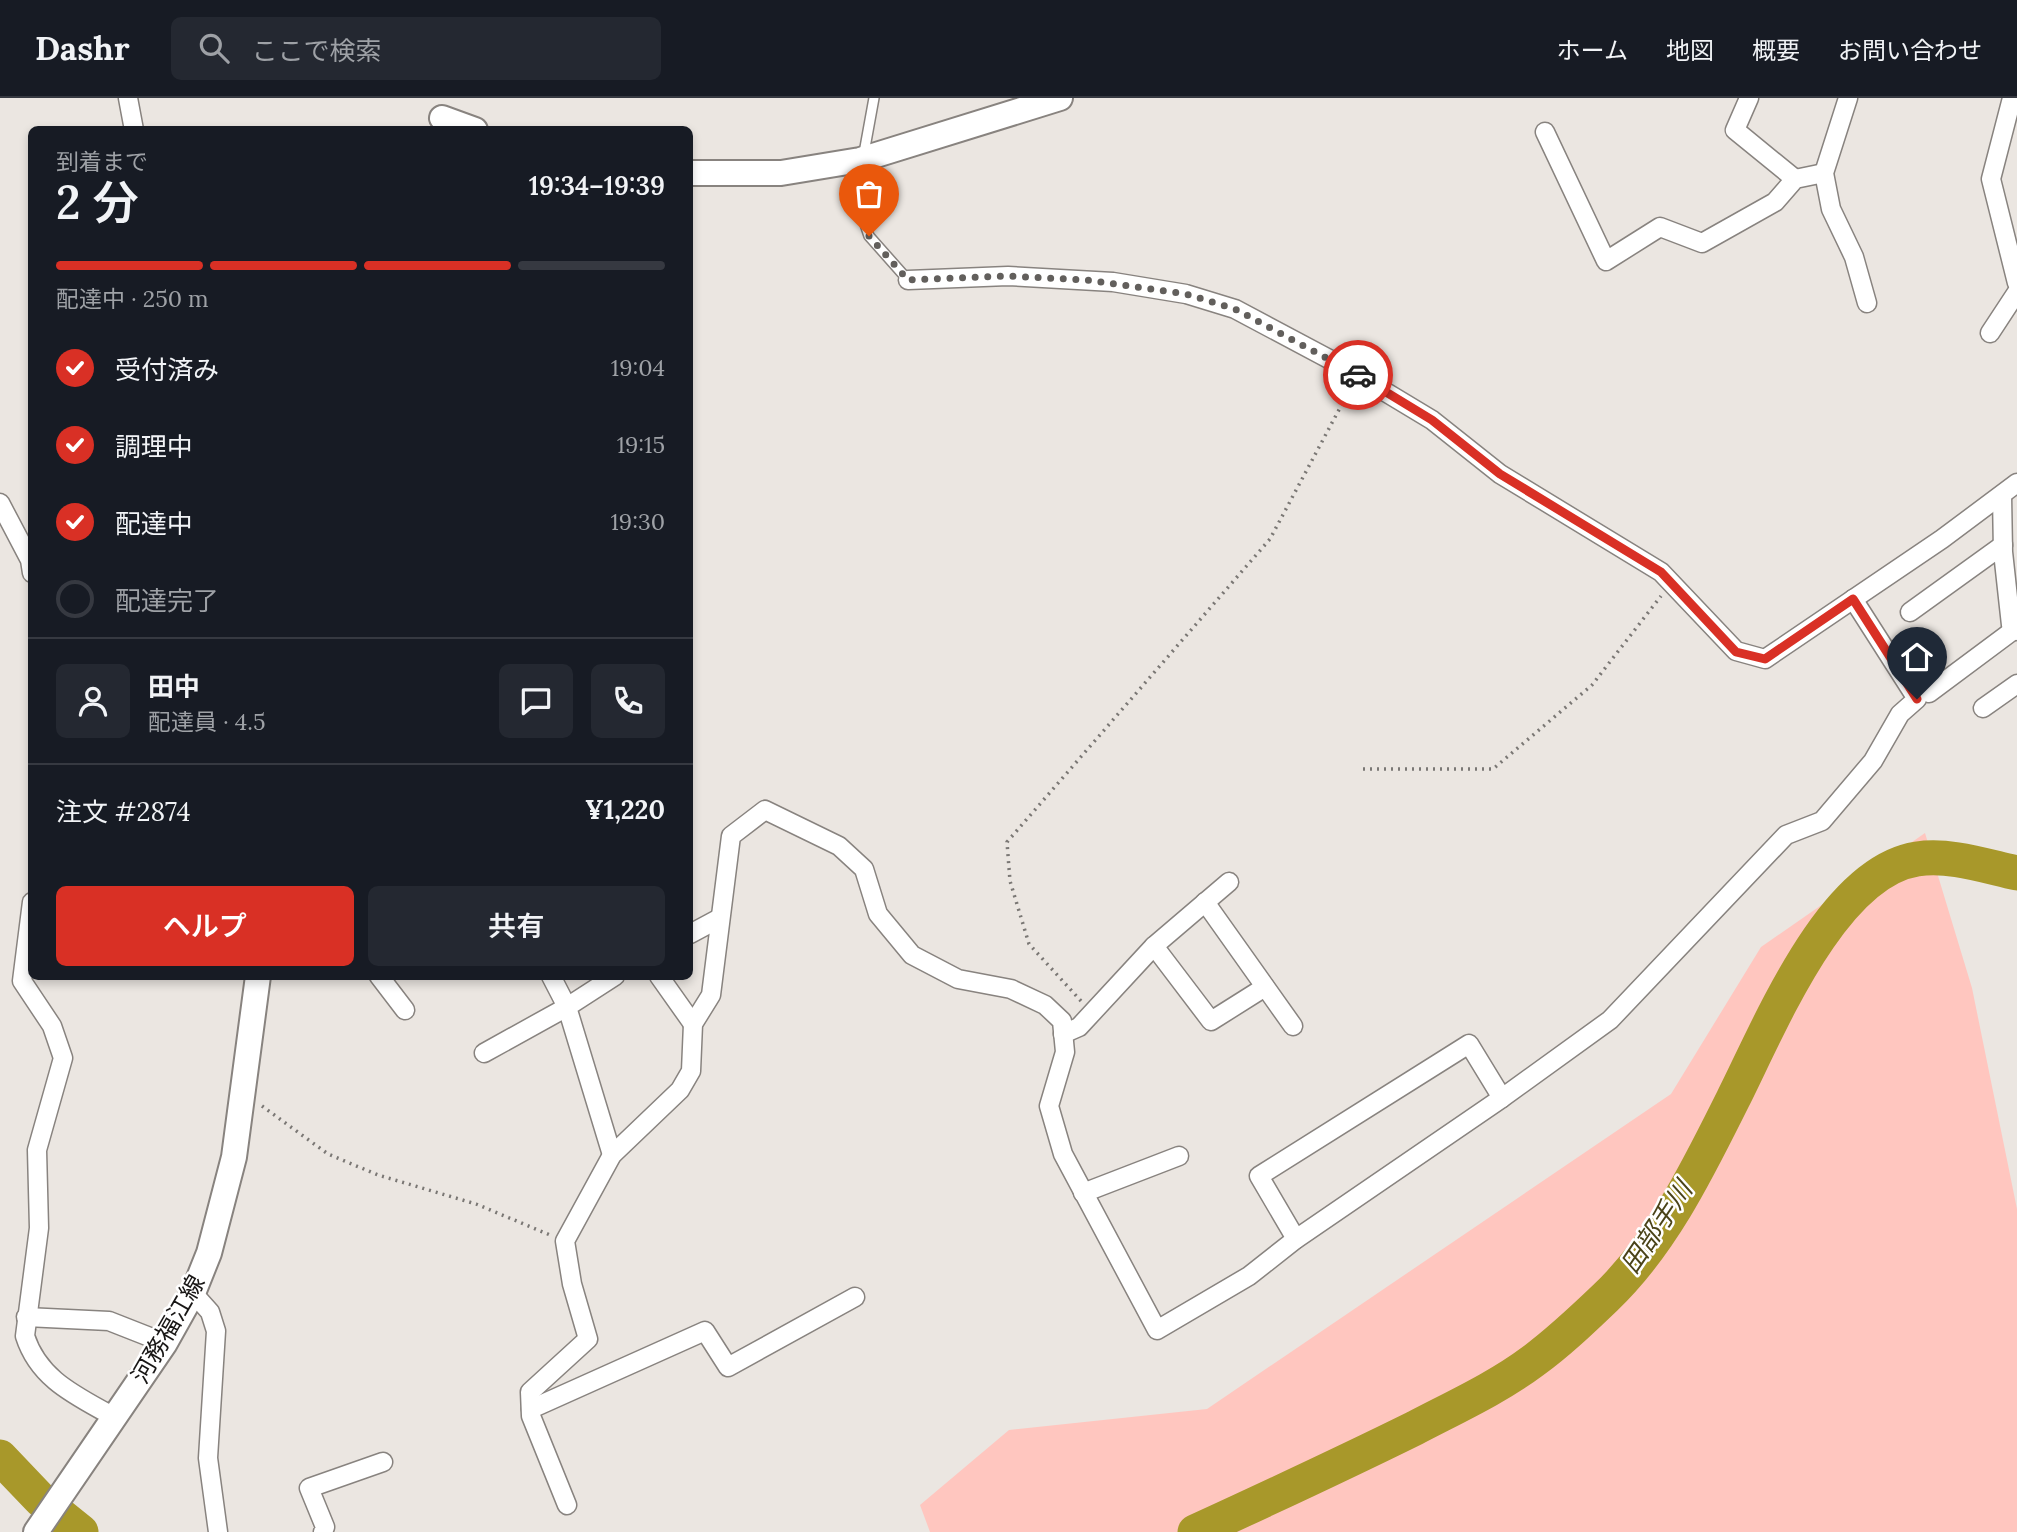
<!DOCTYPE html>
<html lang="ja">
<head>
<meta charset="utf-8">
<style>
	:root { --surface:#171b24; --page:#242831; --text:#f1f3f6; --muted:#9ea1a6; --line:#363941; --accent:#d93025 }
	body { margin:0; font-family:Lora,"Noto Sans JP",serif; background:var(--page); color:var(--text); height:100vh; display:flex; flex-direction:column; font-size:26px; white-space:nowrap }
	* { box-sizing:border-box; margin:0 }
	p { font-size:23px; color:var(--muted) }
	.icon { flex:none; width:38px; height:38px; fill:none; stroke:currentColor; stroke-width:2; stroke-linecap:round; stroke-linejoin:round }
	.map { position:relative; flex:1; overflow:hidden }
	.sheet { position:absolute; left:28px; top:28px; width:665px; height:854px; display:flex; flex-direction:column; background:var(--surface); border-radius:10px; box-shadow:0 4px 10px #0003 }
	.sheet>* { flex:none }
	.pin { position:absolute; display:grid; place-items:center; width:60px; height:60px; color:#fff; margin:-72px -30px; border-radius:50% 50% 50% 0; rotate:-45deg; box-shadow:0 0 7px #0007 }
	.pin .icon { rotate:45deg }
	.courier { position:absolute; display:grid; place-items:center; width:70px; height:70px; margin:-35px; border:5px solid #d93025; border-radius:50%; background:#fff; color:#222; box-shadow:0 2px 9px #0007 }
	.headline em { font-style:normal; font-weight:600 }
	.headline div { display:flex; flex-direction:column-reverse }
	.headline { display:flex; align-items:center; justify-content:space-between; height:119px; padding:0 28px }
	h1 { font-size:46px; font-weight:600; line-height:52px }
	.bar { display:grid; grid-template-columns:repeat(4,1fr); gap:10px 7px; align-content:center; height:84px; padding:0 28px }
	.bar i { height:9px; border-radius:5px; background:var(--line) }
	.bar .active { background:var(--accent) }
	.bar p { grid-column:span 4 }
	.line { display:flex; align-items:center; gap:18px; padding:0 28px; border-top:2px solid var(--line) }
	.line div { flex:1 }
	.round { display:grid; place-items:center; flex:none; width:74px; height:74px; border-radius:10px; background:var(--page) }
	ol { padding:0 28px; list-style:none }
	li { display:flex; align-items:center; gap:21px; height:77px }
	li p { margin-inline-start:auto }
	li .icon { padding:7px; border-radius:50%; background:var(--accent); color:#fff; stroke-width:4 }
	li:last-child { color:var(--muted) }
	li i { width:38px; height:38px; border:4px solid var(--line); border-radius:50% }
	.cta { display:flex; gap:14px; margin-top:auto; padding:14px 28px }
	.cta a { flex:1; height:80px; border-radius:10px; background:var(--accent); color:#fff; font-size:28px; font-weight:600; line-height:80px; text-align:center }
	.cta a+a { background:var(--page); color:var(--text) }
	header { display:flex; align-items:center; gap:42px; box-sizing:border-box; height:98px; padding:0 35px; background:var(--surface); border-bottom:2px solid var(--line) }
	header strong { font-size:33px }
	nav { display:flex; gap:38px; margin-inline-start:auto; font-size:24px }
	.search { width:490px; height:63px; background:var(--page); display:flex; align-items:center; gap:18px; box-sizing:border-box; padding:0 24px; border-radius:10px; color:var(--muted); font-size:26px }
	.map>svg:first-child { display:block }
</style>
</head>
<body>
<header>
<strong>Dashr</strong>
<div class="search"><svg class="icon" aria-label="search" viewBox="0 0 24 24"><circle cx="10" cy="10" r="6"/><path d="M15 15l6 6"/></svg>ここで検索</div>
<nav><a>ホーム</a><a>地図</a><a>概要</a><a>お問い合わせ</a></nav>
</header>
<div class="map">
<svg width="2017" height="1434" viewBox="0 0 2017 1434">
	<rect width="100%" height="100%" fill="#ebe6e1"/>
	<polygon fill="#ffc6bf" points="1925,735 1972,890 2017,1111 2017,1434 930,1434 920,1407 1009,1332 1207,1311 1671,996 1761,849"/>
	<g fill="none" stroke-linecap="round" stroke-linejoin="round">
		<g stroke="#a8982a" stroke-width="35">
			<polyline points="0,1359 40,1401 81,1434"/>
			<path d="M 1195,1434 C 1269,1400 1342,1366 1415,1330 C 1455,1309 1497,1290 1533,1263 C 1559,1244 1582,1222 1605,1200 C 1662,1146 1699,1069 1733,1001 C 1768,932 1831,774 1917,761 C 1950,756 1985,768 2017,775"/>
		</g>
		<defs>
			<polyline id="lane" points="874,0 856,99 869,138 908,182"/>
			<g id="street">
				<polyline points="128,0 134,32"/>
				<polyline points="1749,0 1735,32 1795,81"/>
				<polyline points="1848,0 1824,75 1831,111 1854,159 1867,205"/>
				<polyline points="2012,0 1991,81 2017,185"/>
				<polyline points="1545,34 1606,163 1660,129 1702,145 1775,104 1795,81 1824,75"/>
				<polyline points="908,182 1008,178 1113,184 1186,196 1235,211 1344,269 1432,322 1500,376 1661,474 1736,553 1765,561 1942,441 2017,385"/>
				<polyline points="1990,235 2017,194"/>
				<polyline points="2002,397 2003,454 2011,527 2017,533"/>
				<polyline points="0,405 30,462 32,475"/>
				<polyline points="1910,514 2003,447"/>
				<polyline points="1929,595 2015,531"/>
				<polyline points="1983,610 2017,586"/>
				<path d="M 32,804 L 22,883 L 52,928 L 63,960 L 37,1052 L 39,1130 L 25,1238 C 39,1282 77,1298 114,1319"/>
				<polyline points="1205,804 1293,928"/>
				<polyline points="690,836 718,821"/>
				<polyline points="1154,848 1211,923 1265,889"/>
				<polyline points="379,878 405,912"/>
				<polyline points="659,878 693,926"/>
				<polyline points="1063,936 1079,929 1154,848 1229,784"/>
				<polyline points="484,955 567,909 551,878"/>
				<polyline points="612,1057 567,909 615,878"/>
				<polyline points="1083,1095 1179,1058"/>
				<polyline points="1296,1141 1259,1078 1469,946 1502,1000"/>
				<polyline points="193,1195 210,1214 216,1233 208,1360 218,1434"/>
				<polyline points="26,1219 109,1223 165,1245"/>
				<polyline points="531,1311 705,1233 728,1269 855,1199"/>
				<polyline points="567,1407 531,1318 530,1294 588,1241 572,1186 565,1143 612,1057 680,992 691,973 693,926 711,897 731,738 765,712 839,748 864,771 878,816 912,857 958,881 1011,891 1045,907 1062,923 1065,954 1049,1008 1063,1056 1157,1232 1249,1178 1296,1141 1502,1000 1610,922 1786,737 1822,723 1873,663 1900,616 1917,601 1853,501"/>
				<polyline points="323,1434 325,1429 309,1390 383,1364"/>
			</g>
			<g id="secondary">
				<polyline points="442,20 475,32"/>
				<polyline points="690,75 781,75 860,62 1060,0"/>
				<polyline points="36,1434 165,1245 193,1195 209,1155 234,1059 258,878"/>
			</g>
		</defs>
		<use href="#lane" stroke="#88837f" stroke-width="12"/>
		<use href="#street" stroke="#88837f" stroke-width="21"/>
		<use href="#secondary" stroke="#88837f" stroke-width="28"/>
		<g stroke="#7a7774" stroke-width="3.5" stroke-dasharray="2 5" stroke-linecap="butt">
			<polyline points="1363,671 1493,671 1592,587 1661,498"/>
			<polyline points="1081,903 1029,846 1010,783 1007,744 1270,441 1349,293"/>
			<polyline points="262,1008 328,1056 378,1077 476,1106 550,1137"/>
		</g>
		<use href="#lane" stroke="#fff" stroke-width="9"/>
		<use href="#street" stroke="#fff" stroke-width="18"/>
		<use href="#secondary" stroke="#fff" stroke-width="24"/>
	</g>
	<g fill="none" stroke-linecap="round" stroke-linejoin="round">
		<polyline stroke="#625f5c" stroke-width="7" stroke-dasharray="0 12.6" points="869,138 908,182 1008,178 1087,182 1186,196 1235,211 1358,277"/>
		<polyline stroke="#d93025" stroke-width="9" points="1358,277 1432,322 1500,376 1661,474 1736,554 1765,561 1853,501 1917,601"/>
	</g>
	<g text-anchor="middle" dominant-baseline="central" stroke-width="5" stroke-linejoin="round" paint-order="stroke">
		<g font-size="24" fill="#181615" stroke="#fff">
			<text transform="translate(168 1231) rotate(-60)">河務福江線</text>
		</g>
		<g font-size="26" font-style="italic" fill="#4a4318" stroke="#fff">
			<text transform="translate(1656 1129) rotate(-56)">田部手川</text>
		</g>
	</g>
</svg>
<div class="pin" style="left:869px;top:138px;background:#ea580c"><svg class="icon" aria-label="bag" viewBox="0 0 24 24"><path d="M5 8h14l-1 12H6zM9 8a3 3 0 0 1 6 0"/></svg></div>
<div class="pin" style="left:1917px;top:601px;background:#1f2937"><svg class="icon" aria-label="home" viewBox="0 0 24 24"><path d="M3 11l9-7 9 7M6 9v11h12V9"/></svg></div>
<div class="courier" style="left:1358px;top:277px"><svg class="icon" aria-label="car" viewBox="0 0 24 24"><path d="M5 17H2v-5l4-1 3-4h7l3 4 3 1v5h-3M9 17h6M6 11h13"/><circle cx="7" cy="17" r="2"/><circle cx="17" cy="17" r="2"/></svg></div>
<section class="sheet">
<div class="headline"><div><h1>2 分</h1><p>到着まで</p></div><em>19:34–19:39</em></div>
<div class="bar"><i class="active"></i><i class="active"></i><i class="active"></i><i></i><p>配達中 · 250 m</p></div>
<ol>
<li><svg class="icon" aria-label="check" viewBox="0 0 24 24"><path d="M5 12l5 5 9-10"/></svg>受付済み<p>19:04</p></li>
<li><svg class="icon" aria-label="check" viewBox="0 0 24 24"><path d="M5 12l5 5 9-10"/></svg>調理中<p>19:15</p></li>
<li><svg class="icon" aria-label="check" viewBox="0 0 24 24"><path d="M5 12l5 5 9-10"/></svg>配達中<p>19:30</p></li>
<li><i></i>配達完了</li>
</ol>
<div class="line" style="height:126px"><a class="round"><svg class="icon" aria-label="person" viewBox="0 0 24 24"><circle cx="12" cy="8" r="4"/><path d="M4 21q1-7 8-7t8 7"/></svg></a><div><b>田中</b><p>配達員 · 4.5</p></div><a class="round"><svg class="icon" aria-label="chat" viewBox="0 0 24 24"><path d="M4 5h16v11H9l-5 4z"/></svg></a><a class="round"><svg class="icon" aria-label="phone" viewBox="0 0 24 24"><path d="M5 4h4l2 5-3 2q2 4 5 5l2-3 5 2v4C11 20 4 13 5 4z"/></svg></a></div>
<div class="line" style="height:91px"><div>注文 #2874</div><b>¥1,220</b></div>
<div class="cta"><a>ヘルプ</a><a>共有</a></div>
</section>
</div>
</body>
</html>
